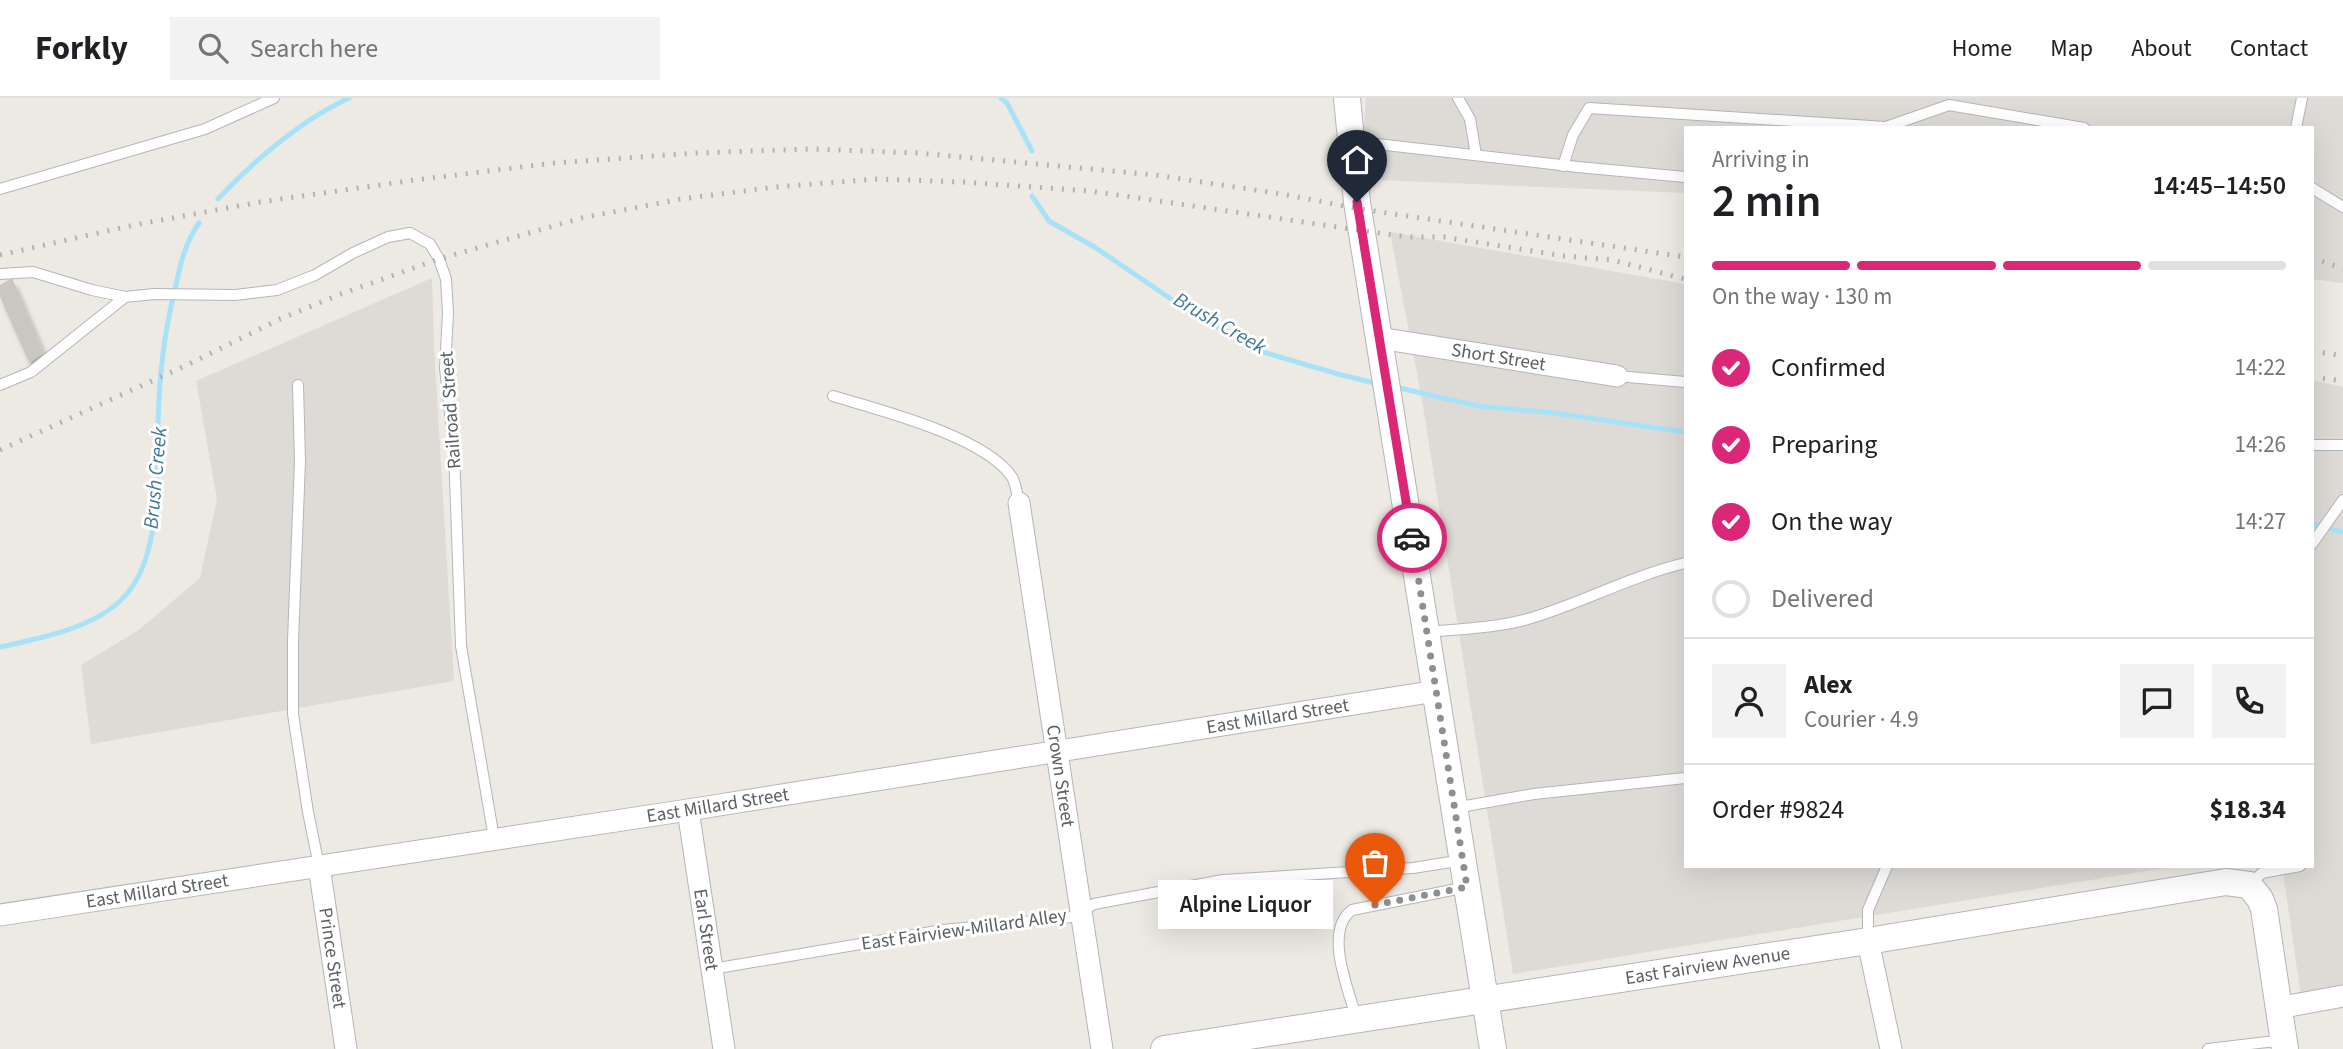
<!DOCTYPE html>
<html lang="en">
<head>
<meta charset="utf-8">
<style>
	:root { --surface:#fff; --page:#f2f2f2; --text:#202124; --muted:#757577; --line:#e0e0e0; --accent:#db2777 }
	body { margin:0; font-family:"Source Sans 3",sans-serif; background:var(--page); color:var(--text); height:100vh; display:flex; flex-direction:column; font-size:26px; white-space:nowrap }
	* { box-sizing:border-box; margin:0 }
	p { font-size:23px; color:var(--muted) }
	.icon { flex:none; width:38px; height:38px; fill:none; stroke:currentColor; stroke-width:2; stroke-linecap:round; stroke-linejoin:round }
	.map { position:relative; flex:1; overflow:hidden }
	.panel { position:absolute; left:1684px; top:28px; width:630px; height:742px; display:flex; flex-direction:column; background:var(--surface); border-radius:0px; box-shadow:0 7px 28px #0002 }
	.panel>* { flex:none }
	.pin { position:absolute; display:grid; place-items:center; width:60px; height:60px; color:#fff; margin:-72px -30px; border-radius:50% 50% 50% 0; rotate:-45deg; box-shadow:0 0 7px #0007 }
	.pin .icon { rotate:45deg }
	.courier { position:absolute; display:grid; place-items:center; width:70px; height:70px; margin:-35px; border:5px solid #db2777; border-radius:50%; background:#fff; color:#222; box-shadow:0 2px 9px #0007 }
	.bubble { position:absolute; height:49px; border-radius:0px; background:var(--surface); box-shadow:0 7px 28px #0002; font-size:23px; font-weight:600; line-height:49px; text-align:center }
	.head em { font-style:normal; font-weight:600 }
	.head div { display:flex; flex-direction:column-reverse }
	.head { display:flex; align-items:center; justify-content:space-between; height:119px; padding:0 28px }
	h1 { font-size:46px; font-weight:600; line-height:52px }
	.bar { display:grid; grid-template-columns:repeat(4,1fr); gap:10px 7px; align-content:center; height:84px; padding:0 28px }
	.bar i { height:9px; border-radius:5px; background:var(--line) }
	.bar .on { background:var(--accent) }
	.bar p { grid-column:span 4 }
	.line { display:flex; align-items:center; gap:18px; padding:0 28px; border-top:2px solid var(--line) }
	.line div { flex:1 }
	.round { display:grid; place-items:center; flex:none; width:74px; height:74px; border-radius:0px; background:var(--page) }
	ol { padding:0 28px; list-style:none }
	li { display:flex; align-items:center; gap:21px; height:77px }
	li p { margin-inline-start:auto }
	li .icon { padding:7px; border-radius:50%; background:var(--accent); color:#fff; stroke-width:4 }
	li:last-child { color:var(--muted) }
	li i { width:38px; height:38px; border:4px solid var(--line); border-radius:50% }
	header { display:flex; align-items:center; gap:42px; box-sizing:border-box; height:98px; padding:0 35px; background:var(--surface); border-bottom:2px solid var(--line) }
	header strong { font-size:33px }
	nav { display:flex; gap:38px; margin-inline-start:auto; font-size:24px }
	.search { width:490px; height:63px; background:var(--page); display:flex; align-items:center; gap:18px; box-sizing:border-box; padding:0 24px; border-radius:0px; color:var(--muted); font-size:26px }
	.map>svg:first-child { display:block }
</style>
</head>
<body>
<header>
<strong>Forkly</strong>
<div class="search"><svg class="icon" aria-label="search" viewBox="0 0 24 24"><circle cx="10" cy="10" r="6"/><path d="M15 15l6 6"/></svg>Search here</div>
<nav><a>Home</a><a>Map</a><a>About</a><a>Contact</a></nav>
</header>
<div class="map">
<svg width="2343" height="951" viewBox="0 0 2343 951">
	<defs>
		<filter id="shadow"><feDropShadow dx="4.5" dy="8" stdDeviation="2" flood-color="#0004"/></filter>
	</defs>
	<rect width="100%" height="100%" fill="#ede9e3"/>
	<g fill="#dedbd7">
		<polygon points="1366,0 2343,0 2343,185 2312,181 2312,30 1685,30 1685,95 1377,82 1364,29"/>
		<polygon points="1390,134 1685,186 1685,768 2177,768 1513,876 1422,302"/>
		<polygon points="432,180 434,249 454,583 91,646 81,567 140,531 200,480 217,401 196,283"/>
		<polygon points="2312,282 2343,289 2343,906 2303,913 2282,768 2312,768"/>
	</g>
	<g fill="none" stroke-linecap="round" stroke-linejoin="round">
		<g stroke="#a8e2f8" stroke-width="5">
			<polyline points="1001,0 1007,5 1032,53"/>
			<polyline points="1032,98 1049,123 1096,150 1183,209 1263,254 1338,276 1378,286"/>
			<path d="M 218,101 C 255,62 300,23 349,0"/>
			<polyline points="1395,289 1478,308 1554,315 1685,334"/>
			<polyline points="2312,426 2343,434"/>
			<path d="M 0,549 C 38,541 89,531 119,504 C 163,465 156,380 158,327 C 159,284 163,241 173,200 C 179,174 183,147 199,125"/>
		</g>
	</g>
	<polygon fill="#cac6c2" filter="url(#shadow)" points="12,180 44,255 29,264 0,199 0,187"/>
	<g fill="none" stroke-linecap="round" stroke-linejoin="round">
		<defs>
			<g id="service">
				<polyline points="1458,0 1470,21 1476,57"/>
				<polyline points="2296,30 2302,0"/>
				<polyline points="1351,43 1578,69 1685,79"/>
				<polyline points="1563,68 1573,37 1589,10 1886,29 1949,7 2084,30"/>
				<polyline points="2312,90 2343,109"/>
				<polyline points="0,91 205,31 274,0"/>
				<polyline points="0,176 33,174 92,192 125,199 154,196 235,197 277,192 315,177 353,155 388,139 410,135 430,146 439,161 446,181 448,215 445,270 454,352 461,548 494,740"/>
				<polyline points="1617,278 1685,284"/>
				<polyline points="0,287 31,274 125,199"/>
				<polyline points="298,287 300,363 293,543 293,616 308,714 319,768"/>
				<path d="M 833,298 C 879,312 984,338 1012,379 C 1016,386 1017,396 1019,405"/>
				<polyline points="2312,347 2343,347"/>
				<polyline points="2312,446 2343,402"/>
				<path d="M 1427,534 C 1460,531 1496,530 1528,521 C 1582,505 1631,478 1685,465"/>
				<polyline points="1454,710 1534,696 1685,680"/>
				<polyline points="2249,787 2262,775 2300,768"/>
				<polyline points="1868,842 1868,812 1887,768"/>
				<polyline points="712,871 943,832 1072,819 1094,806 1223,782 1413,770 1463,762"/>
				<path d="M 1357,922 C 1349,893 1323,833 1352,812 L 1467,789"/>
				<polyline points="2208,951 2284,942"/>
			</g>
			<g id="minor">
				<path id="s1" d="M 1379,240 L 1617,278"/>
				<path id="s2" d="M 1019,405 L 1102,951"/>
				<path id="s3" d="M 688,712 L 724,951"/>
				<path id="s4" d="M 319,768 L 346,951"/>
				<path id="s5" d="M 0,817 L 688,712 L 1436,593"/>
				<polyline points="1868,843 1891,951"/>
				<polyline points="2278,910 2343,898"/>
			</g>
			<g id="tertiary">
				<polyline points="1347,0 1357,104 1493,951"/>
				<path id="s6" d="M 1164,951 L 1868,843 L 2226,784 L 2249,787 L 2260,801 L 2264,811 L 2285,951"/>
			</g>
		</defs>
		<use href="#service" stroke="#b3b6b9" stroke-width="12"/>
		<use href="#minor" stroke="#b3b6b9" stroke-width="23"/>
		<use href="#tertiary" stroke="#b3b6b9" stroke-width="28"/>
		<use href="#service" stroke="#fff" stroke-width="10"/>
		<use href="#minor" stroke="#fff" stroke-width="21"/>
		<use href="#tertiary" stroke="#fff" stroke-width="26"/>
		<g stroke="#b1b2b2" stroke-width="5" stroke-dasharray="2 9" stroke-linecap="butt">
			<polyline points="0,157 134,127 260,104 415,82 554,65 696,55 811,51 919,55 1155,77 1282,96 1360,111 1685,159"/>
			<polyline points="2312,159 2343,171"/>
			<polyline points="2312,253 2343,258"/>
			<polyline points="2312,279 2343,283"/>
			<polyline points="0,352 187,267 280,221 341,196 439,161 581,120 681,101 775,89 877,81 962,84 1090,93 1406,139 1444,139 1564,158 1612,162 1685,181"/>
		</g>
	</g>
	<g fill="none" stroke-linecap="round" stroke-linejoin="round">
		<polyline stroke="#8e908f" stroke-width="7" stroke-dasharray="0 12.6" points="1375,807 1467,789 1412,440"/>
		<polyline stroke="#db2777" stroke-width="9" points="1357,104 1412,440"/>
	</g>
	<g text-anchor="middle" dominant-baseline="central" stroke-width="6" stroke-linejoin="round" paint-order="stroke">
		<g font-size="19" fill="#5b6062" stroke="#fff">
			<text stroke="none"><textPath href="#s1" startOffset="121">Short Street</textPath></text>
			<text transform="translate(451 312) rotate(-94)">Railroad Street</text>
			<text stroke="none"><textPath href="#s5" startOffset="1293">East Millard Street</textPath></text>
			<text stroke="none"><textPath href="#s2" startOffset="276">Crown Street</textPath></text>
			<text stroke="none"><textPath href="#s5" startOffset="726">East Millard Street</textPath></text>
			<text stroke="none"><textPath href="#s5" startOffset="159">East Millard Street</textPath></text>
			<text stroke="none"><textPath href="#s3" startOffset="121">Earl Street</textPath></text>
			<text transform="translate(964 832) rotate(-8)">East Fairview-Millard Alley</text>
			<text stroke="none"><textPath href="#s4" startOffset="93">Prince Street</textPath></text>
			<text stroke="none"><textPath href="#s6" startOffset="550">East Fairview Avenue</textPath></text>
		</g>
		<g font-size="21" font-style="italic" fill="#417897" stroke="#fff">
			<text transform="translate(1220 225) rotate(30)">Brush Creek</text>
			<text transform="translate(155 380) rotate(-85)">Brush Creek</text>
		</g>
	</g>
</svg>
<div class="pin" style="left:1375px;top:807px;background:#ea580c"><svg class="icon" aria-label="bag" viewBox="0 0 24 24"><path d="M5 8h14l-1 12H6zM9 8a3 3 0 0 1 6 0"/></svg></div>
<div class="pin" style="left:1357px;top:104px;background:#1f2937"><svg class="icon" aria-label="home" viewBox="0 0 24 24"><path d="M3 11l9-7 9 7M6 9v11h12V9"/></svg></div>
<div class="courier" style="left:1412px;top:440px"><svg class="icon" aria-label="car" viewBox="0 0 24 24"><path d="M5 17H2v-5l4-1 3-4h7l3 4 3 1v5h-3M9 17h6M6 11h13"/><circle cx="7" cy="17" r="2"/><circle cx="17" cy="17" r="2"/></svg></div>
<div class="bubble" style="left:1158px;top:782px;width:175px">Alpine Liquor</div>
<section class="panel">
<div class="head"><div><h1>2 min</h1><p>Arriving in</p></div><em>14:45–14:50</em></div>
<div class="bar"><i class="on"></i><i class="on"></i><i class="on"></i><i></i><p>On the way · 130 m</p></div>
<ol>
<li><svg class="icon" aria-label="check" viewBox="0 0 24 24"><path d="M5 12l5 5 9-10"/></svg>Confirmed<p>14:22</p></li>
<li><svg class="icon" aria-label="check" viewBox="0 0 24 24"><path d="M5 12l5 5 9-10"/></svg>Preparing<p>14:26</p></li>
<li><svg class="icon" aria-label="check" viewBox="0 0 24 24"><path d="M5 12l5 5 9-10"/></svg>On the way<p>14:27</p></li>
<li><i></i>Delivered</li>
</ol>
<div class="line" style="height:126px"><a class="round"><svg class="icon" aria-label="person" viewBox="0 0 24 24"><circle cx="12" cy="8" r="4"/><path d="M4 21q1-7 8-7t8 7"/></svg></a><div><b>Alex</b><p>Courier · 4.9</p></div><a class="round"><svg class="icon" aria-label="chat" viewBox="0 0 24 24"><path d="M4 5h16v11H9l-5 4z"/></svg></a><a class="round"><svg class="icon" aria-label="phone" viewBox="0 0 24 24"><path d="M5 4h4l2 5-3 2q2 4 5 5l2-3 5 2v4C11 20 4 13 5 4z"/></svg></a></div>
<div class="line" style="height:91px"><div>Order #9824</div><b>$18.34</b></div>
</section>
</div>
</body>
</html>
